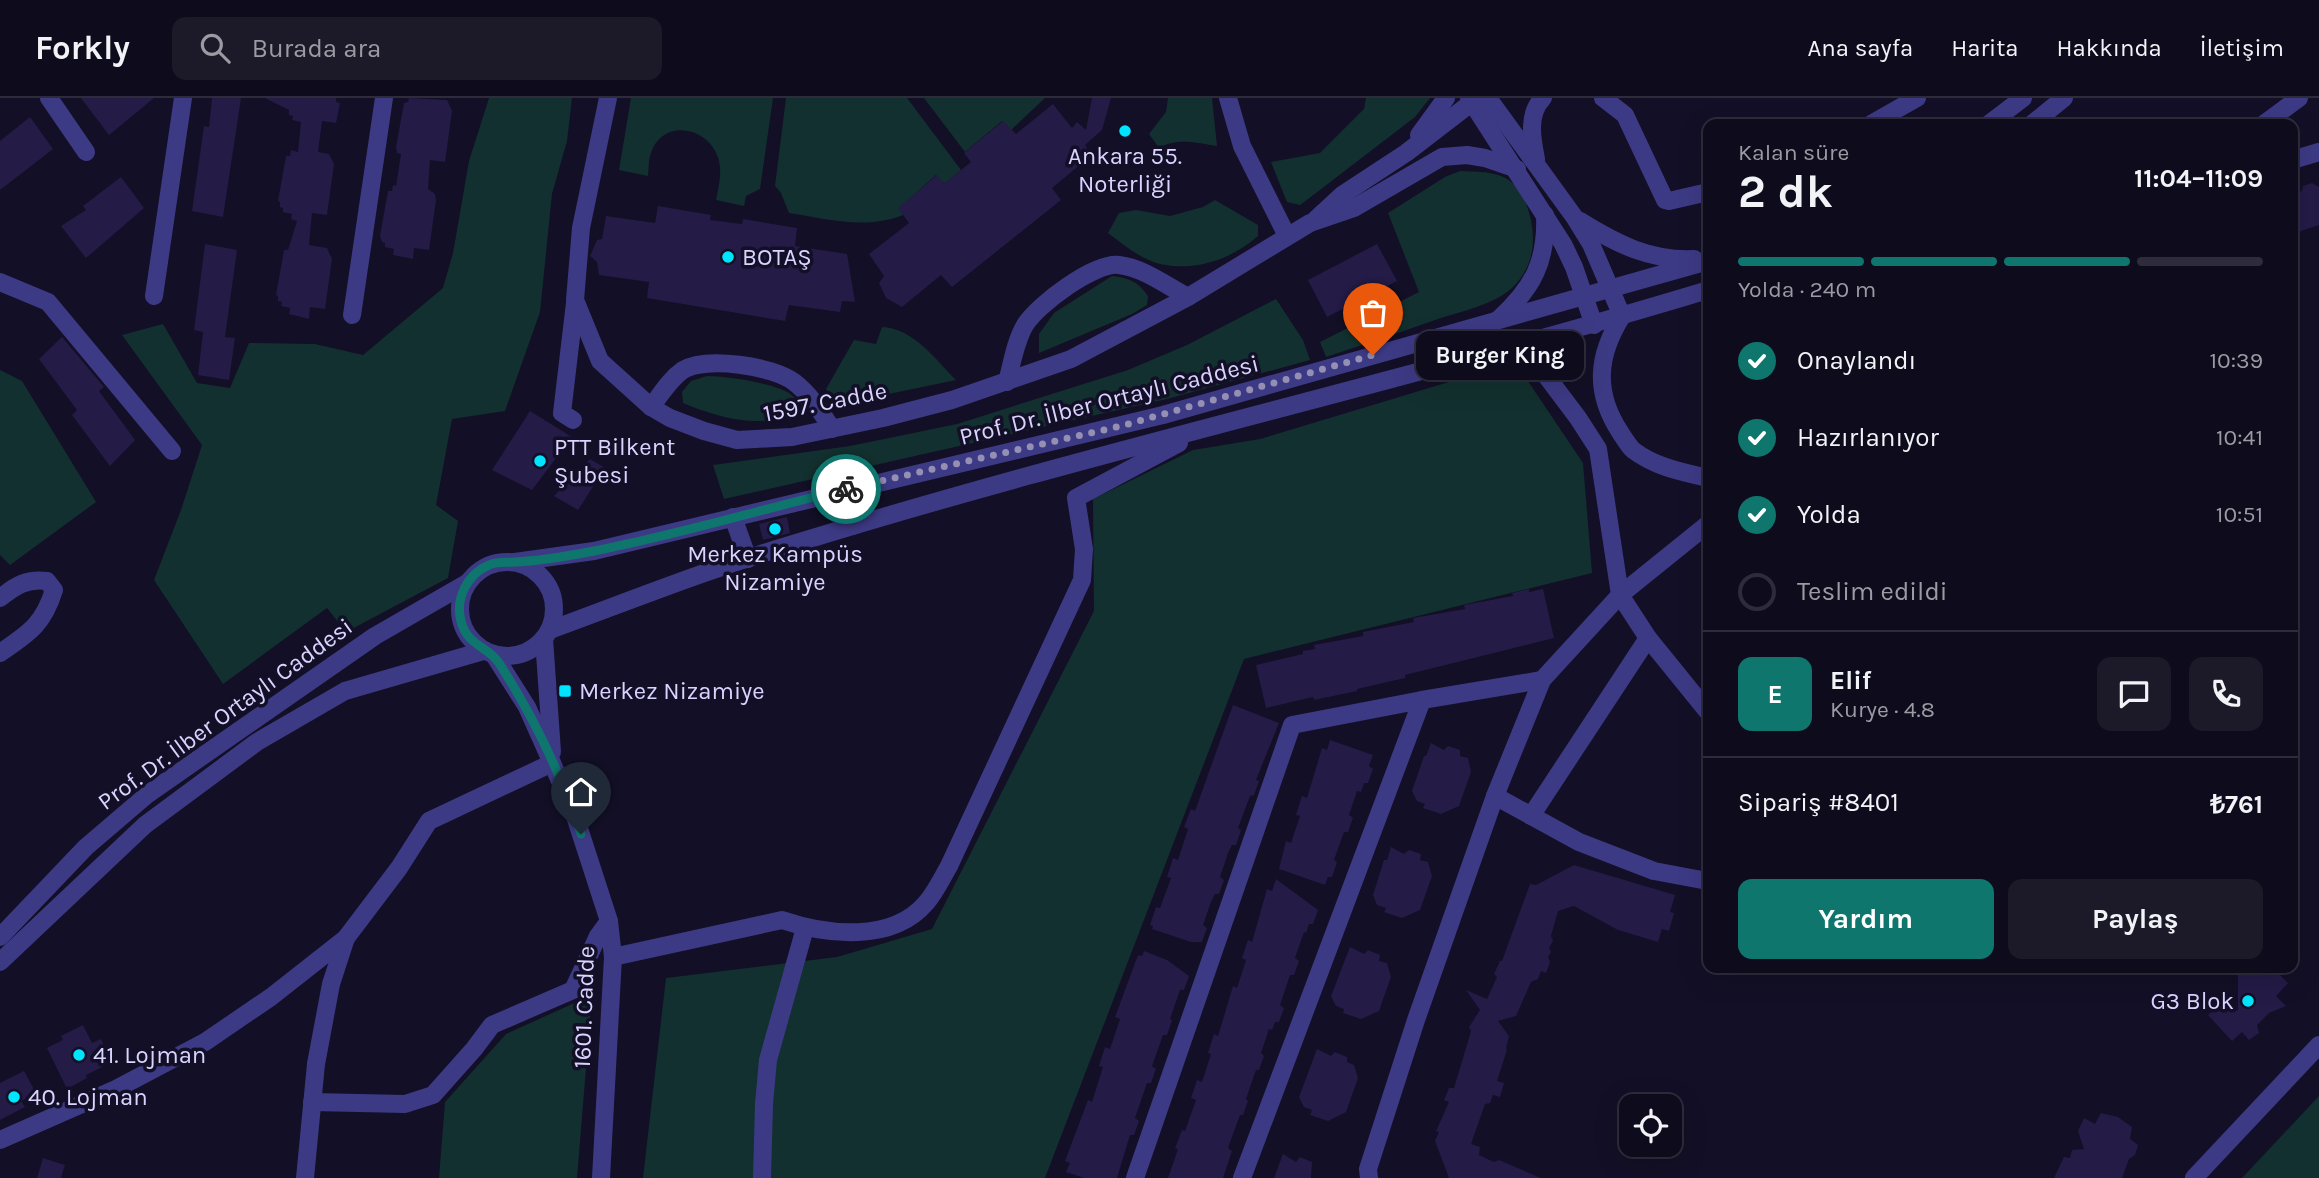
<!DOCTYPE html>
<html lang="tr">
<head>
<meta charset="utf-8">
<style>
	:root { --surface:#0e0b1c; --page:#1c1929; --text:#f1f3f6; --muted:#9b9ba3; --line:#2e2b3b; --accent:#0f766e }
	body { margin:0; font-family:Karla,sans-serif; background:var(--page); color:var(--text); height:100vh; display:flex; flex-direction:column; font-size:26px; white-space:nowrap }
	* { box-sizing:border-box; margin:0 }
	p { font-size:23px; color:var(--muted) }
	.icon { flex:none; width:38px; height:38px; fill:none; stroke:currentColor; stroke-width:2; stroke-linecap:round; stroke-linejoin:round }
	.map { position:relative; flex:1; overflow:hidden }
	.panel { position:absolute; left:1703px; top:21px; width:595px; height:854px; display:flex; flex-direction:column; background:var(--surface); border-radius:14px; box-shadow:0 7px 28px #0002,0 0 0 2px var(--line) }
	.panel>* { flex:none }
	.tools { position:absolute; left:1619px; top:996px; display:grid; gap:14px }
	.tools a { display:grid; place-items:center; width:63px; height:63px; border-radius:14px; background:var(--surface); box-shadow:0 7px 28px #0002,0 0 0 2px var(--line); font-size:35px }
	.pin { position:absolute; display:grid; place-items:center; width:60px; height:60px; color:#fff; margin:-72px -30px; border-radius:50% 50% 50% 0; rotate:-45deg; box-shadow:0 0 7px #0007 }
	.pin .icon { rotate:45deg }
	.courier { position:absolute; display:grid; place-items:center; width:70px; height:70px; margin:-35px; border:5px solid #0f766e; border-radius:50%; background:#fff; color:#222; box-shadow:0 2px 9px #0007 }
	.bubble { position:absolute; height:49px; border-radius:14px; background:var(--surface); box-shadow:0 7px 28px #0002,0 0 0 2px var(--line); font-size:23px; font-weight:700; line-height:49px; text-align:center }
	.head em { font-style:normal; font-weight:700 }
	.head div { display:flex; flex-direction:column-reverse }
	.head { display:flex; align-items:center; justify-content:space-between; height:119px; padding:0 35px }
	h1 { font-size:46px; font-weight:700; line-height:52px }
	.bar { display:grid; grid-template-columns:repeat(4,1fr); gap:10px 7px; align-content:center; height:84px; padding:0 35px }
	.bar i { height:9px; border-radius:5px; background:var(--line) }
	.bar .on { background:var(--accent) }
	.bar p { grid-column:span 4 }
	.line { display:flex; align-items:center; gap:18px; padding:0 35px; border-top:2px solid var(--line) }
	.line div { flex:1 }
	.round { display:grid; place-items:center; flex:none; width:74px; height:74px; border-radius:14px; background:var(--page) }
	ol { padding:0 35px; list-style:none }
	li { display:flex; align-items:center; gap:21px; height:77px }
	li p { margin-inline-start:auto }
	li .icon { padding:7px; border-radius:50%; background:var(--accent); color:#fff; stroke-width:4 }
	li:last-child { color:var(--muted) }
	li i { width:38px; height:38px; border:4px solid var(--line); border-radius:50% }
	.action { display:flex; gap:14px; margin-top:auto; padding:14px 35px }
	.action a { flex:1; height:80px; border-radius:14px; background:var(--accent); color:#fff; font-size:28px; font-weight:700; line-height:80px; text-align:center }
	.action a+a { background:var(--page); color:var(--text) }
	header { display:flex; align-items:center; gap:42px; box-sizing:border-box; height:98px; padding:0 35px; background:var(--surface); border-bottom:2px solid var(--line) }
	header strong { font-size:33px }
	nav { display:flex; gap:38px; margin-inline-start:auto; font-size:24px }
	.search { width:490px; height:63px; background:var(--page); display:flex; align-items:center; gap:18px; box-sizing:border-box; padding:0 24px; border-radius:14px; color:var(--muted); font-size:26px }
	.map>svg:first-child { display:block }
</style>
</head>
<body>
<header>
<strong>Forkly</strong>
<div class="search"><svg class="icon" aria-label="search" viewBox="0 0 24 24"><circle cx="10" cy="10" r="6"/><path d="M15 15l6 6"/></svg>Burada ara</div>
<nav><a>Ana sayfa</a><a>Harita</a><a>Hakkında</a><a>İletişim</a></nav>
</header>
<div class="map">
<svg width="2319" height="1080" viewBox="0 0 2319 1080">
	<rect width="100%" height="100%" fill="#130f26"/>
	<g fill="#12302f">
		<polygon points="489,0 572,0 567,43 552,96 540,214 505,313 452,321 436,407 458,423 448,480 346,534 327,510 223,586 154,482 181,412 202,347 122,237 163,226 197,285 230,290 249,245 315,246 363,257 443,190 453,155 469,63"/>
		<path d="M 631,0 L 773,0 L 760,91 L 746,98 L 744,108 L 716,102 C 718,92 721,80 720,69 C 717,31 664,16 651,55 C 648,62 649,71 648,78 L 619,72 Z"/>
		<path d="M 786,0 L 907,0 L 961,72 L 944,86 L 936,77 L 899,110 L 903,117 C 866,132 828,121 789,115 L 781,95 L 775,88 Z"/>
		<polygon points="924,0 1045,0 1011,32 1002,23 965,54"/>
		<path d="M 1168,0 L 1212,0 L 1217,48 C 1199,45 1176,39 1159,50 L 1149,36 L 1166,14 Z"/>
		<polygon points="1366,0 1430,0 1415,19 1312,98 1300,107 1287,104 1271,64 1320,55 1364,11"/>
		<path d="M 1460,73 C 1494,74 1516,74 1528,111 C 1537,139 1535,168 1512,190 C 1493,207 1462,213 1438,221 C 1401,234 1363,247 1326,259 L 1320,244 L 1419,194 L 1388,115 L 1445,79 Z"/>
		<path d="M 1215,102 L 1258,127 L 1258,138 C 1232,161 1196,174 1160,166 C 1140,161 1124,147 1108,135 L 1119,115 L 1136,112 L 1170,118 L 1203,109 Z"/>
		<path d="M 1112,178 C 1130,180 1138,184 1148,198 L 1147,207 L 1132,216 L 1039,255 L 1039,236 L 1054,215 Z"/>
		<polygon points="1276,201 1303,242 1310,262 1167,301 724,401 713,367 850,348 957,326 1128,272 1187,247"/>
		<path d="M 882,229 C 913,230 935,261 956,282 L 836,307 L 826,291 L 854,242 L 876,246 Z"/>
		<polygon points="1515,264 1583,365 1592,475 1244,561 1045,1080 643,1080 666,880 837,859 932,831 1094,513 1093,401 1193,352 1260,341"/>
		<polygon points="0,272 22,283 96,404 10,467 0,457"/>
		<path d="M 707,278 C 726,278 773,285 789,295 C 795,299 800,306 802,313 C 763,332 721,321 683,305 L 682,294 L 691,283 Z"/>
		<polygon points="592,897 577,1080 439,1080 445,1004 506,936"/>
		<polygon points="2319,998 2319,1080 2242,1080"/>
	</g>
	<g fill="#241b47">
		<polygon points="81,0 154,0 109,37"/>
		<polygon points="212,0 241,0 223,119 192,113 204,28 209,29"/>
		<polygon points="265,0 336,0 336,4 340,5 336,25 322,23 318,54 329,56 334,66 327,117 312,115 309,147 327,150 332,161 325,211 310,209 309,221 289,216 290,210 281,208 282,204 278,203 278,198 276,197 284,152 288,152 297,123 291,121 292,116 283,114 283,110 280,109 280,104 278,103 286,58 290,58 291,52 298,54 301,24 292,22 293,18 289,17 289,12"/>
		<polygon points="409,0 447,2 452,13 445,64 430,62 428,91 435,96 436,102 429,152 414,150 413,161 393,157 394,151 385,149 385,145 382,144 380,138 388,93 392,93 393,87 396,88 401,56 397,55 396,49 404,5 408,4"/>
		<polygon points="1092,0 1111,0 1102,32 1085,47 1092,57 1052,90 1061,102 952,189 941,177 902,209 886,200 879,185 884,178 869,156 909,125 898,110 937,77 944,86 971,64 964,55 1003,23 1016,36 1053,6 1072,30 1077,24 1086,32"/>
		<polygon points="30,19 53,51 0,92 0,43"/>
		<polygon points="121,79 144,110 86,160 61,128 86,112 83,108"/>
		<polygon points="2312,85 2319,89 2319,127 2292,136 2292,96 2302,93 2303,88"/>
		<polygon points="658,108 711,117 710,122 742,126 743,121 797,130 795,148 847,156 855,204 842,203 840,214 789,207 785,223 647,200 649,184 599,177 597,164 590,158 597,142 602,141 606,118 655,125"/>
		<polygon points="205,146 237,152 225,239 235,240 229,282 198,277 203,234 194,232"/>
		<polygon points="1377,146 1397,183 1327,219 1308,182"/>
		<polygon points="62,239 104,289 99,293 135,342 110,368 72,317 77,312 39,261"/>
		<polygon points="530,313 572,339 532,392 492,372"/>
		<polygon points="590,361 605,370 578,412 554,398"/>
		<polygon points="787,419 790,435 763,442 759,426"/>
		<polygon points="1529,491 1529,494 1543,491 1554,540 1405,577 1405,580 1357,591 1357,593 1314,602 1313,599 1266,610 1256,567 1303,556 1303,553 1315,551 1314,547 1363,538 1363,534 1414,524 1413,520 1465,511 1464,507 1513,498 1512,495"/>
		<polygon points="1233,607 1279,625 1256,682 1259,683 1254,697 1250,698 1238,730 1241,732 1236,747 1232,747 1228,755 1220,779 1224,782 1219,796 1215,796 1211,804 1203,827 1207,830 1202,844 1191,844 1152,831 1153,828 1150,827 1156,809 1160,810 1171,780 1167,779 1173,760 1178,762 1188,731 1184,729 1191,711 1195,713"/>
		<polygon points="1330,642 1373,657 1369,668 1373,671 1368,685 1364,685 1361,694 1357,693 1349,717 1353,720 1348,734 1344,734 1334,762 1337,764 1332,779 1328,779 1325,787 1279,771 1286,743 1291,745 1300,718 1296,717 1302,698 1307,700 1322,650 1327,652"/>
		<polygon points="1431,645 1444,652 1448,648 1460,652 1460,658 1468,660 1471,674 1459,708 1441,716 1423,710 1425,706 1417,703 1412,693 1424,658 1426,658"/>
		<polygon points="1391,749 1404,756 1409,752 1421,756 1420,762 1428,764 1432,778 1420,812 1402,820 1384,814 1386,810 1377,807 1373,797 1384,762 1387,762"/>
		<polygon points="1574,767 1675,797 1670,814 1674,815 1669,833 1662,831 1658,844 1618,832 1574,808 1558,813 1551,838 1553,843 1549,850 1551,854 1548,859 1550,864 1546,875 1541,873 1538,881 1531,884 1516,918 1498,923 1509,938 1506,951 1507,952 1497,983 1504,985 1500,999 1493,997 1490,1005 1485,1006 1471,1046 1480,1049 1479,1057 1494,1064 1499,1062 1541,1080 1449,1080 1435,1043 1439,1034 1436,1033 1449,1004 1444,1002 1449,990 1454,990 1469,940 1471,933 1469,929 1480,912 1466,892 1487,901 1497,879 1494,876 1500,863 1502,863 1530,786 1536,787"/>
		<polygon points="1276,781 1318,812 1313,826 1309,826 1306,835 1304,834 1295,860 1299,863 1294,877 1290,877 1280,907 1284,910 1279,924 1275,924 1272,932 1269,931 1261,955 1264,958 1259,972 1256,972 1246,1001 1248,1003 1243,1017 1240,1017 1228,1050 1232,1053 1223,1080 1168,1080 1178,1051 1175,1050 1182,1032 1185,1033 1196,1002 1191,1000 1197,982 1202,984 1211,956 1208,955 1214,936 1218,938 1233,888 1237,890 1246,862 1242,860 1248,842 1252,844 1267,791 1272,793"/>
		<polygon points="1350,849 1364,856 1368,852 1380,857 1379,863 1387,865 1391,879 1379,913 1361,921 1343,915 1344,911 1336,908 1331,898"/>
		<polygon points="1144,853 1167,862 1189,878 1184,892 1180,892 1170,921 1172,922 1167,937 1163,937 1152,968 1156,971 1151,985 1147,985 1135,1020 1139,1023 1134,1037 1130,1037 1117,1080 1084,1080 1066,1074 1070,1065 1065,1063 1088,1002 1092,1004 1103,969 1099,968 1105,949 1110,951 1120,921 1115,919 1138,857 1142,858"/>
		<polygon points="2245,870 2273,870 2288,885 2276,898 2286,908 2269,915 2257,927 2259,935 2249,942 2242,934 2232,943 2208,917 2227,900 2238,913 2238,877"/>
		<polygon points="83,927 92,945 101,941 112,964 86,977 87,980 67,991 47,950 63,942 61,938"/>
		<polygon points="1317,951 1331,958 1335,954 1347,959 1347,964 1354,967 1358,980 1346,1014 1328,1023 1310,1017 1312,1012 1304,1009 1299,999"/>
		<polygon points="24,973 36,995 21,1003 25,1009 0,1022 0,985"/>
		<polygon points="2101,1015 2118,1019 2132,1029 2130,1041 2138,1047 2135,1057 2129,1061 2122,1080 2054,1080 2064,1059 2070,1060 2072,1052 2084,1051 2078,1033 2084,1020 2095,1026"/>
		<polygon points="1283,1056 1296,1064 1300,1059 1312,1064 1311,1080 1274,1080"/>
		<polygon points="43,1060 65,1067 61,1080 37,1080"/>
	</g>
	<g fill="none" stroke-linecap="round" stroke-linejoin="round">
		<g stroke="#3d3a85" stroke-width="18">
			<polyline points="49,0 86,54"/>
			<polyline points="608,0 581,130 575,202 600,263 651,309 670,320 704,333 737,342 792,339 883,320 952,302 1071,261 1188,199 1310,125 1354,110 1442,59 1467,57 1485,60 1517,71"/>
			<polyline points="1228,0 1242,48 1287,138"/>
			<polyline points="1469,0 1563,146 1574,169 1594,227"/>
			<path d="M 1488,0 L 1575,120 L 1591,146 L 1622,218 C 1597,258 1594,294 1620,334 C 1624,340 1628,347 1633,352 C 1655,369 1682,374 1708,380"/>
			<polyline points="1603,0 1625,17 1665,102 1669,103 1708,94"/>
			<polyline points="1871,26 1917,0"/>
			<polyline points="1989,26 2023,0"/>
			<polyline points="2032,26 2064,0"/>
			<polyline points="2264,26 2299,0"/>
			<polyline points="1419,37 1446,0"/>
			<path d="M 1536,61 C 1532,41 1527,16 1543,0"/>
			<polyline points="2292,62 2319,54"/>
			<polyline points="1316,121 1342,97 1406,55 1471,5 1472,0"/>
			<path d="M 1580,123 C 1617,146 1650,163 1694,161"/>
			<polyline points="0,184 48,204 172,353"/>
			<polyline points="154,198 183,0"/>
			<polyline points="352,217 384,0"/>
			<path d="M 1499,221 C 1533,190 1547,163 1545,117"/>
			<polyline points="1523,247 1578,320 1598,351 1620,497 1648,540 1708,614"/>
			<path d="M 1007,284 C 1012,266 1015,244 1025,227 C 1038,206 1095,164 1119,167 C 1144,170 1167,188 1188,199"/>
			<path d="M 651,309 C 661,296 670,281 683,272 C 706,258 773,268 794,284 C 811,297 821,314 832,331"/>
			<polyline points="573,322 562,315 575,205"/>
			<polyline points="842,392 853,428"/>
			<polyline points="733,419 748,461"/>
			<circle cx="507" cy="511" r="47"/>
			<polyline points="515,464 594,453 1163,317 1708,163"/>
			<path d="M 0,500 C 15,488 27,480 47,483 L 54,492 C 43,527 29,535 0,555"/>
			<path d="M 550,532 C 629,503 709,471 790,447 C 1093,353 1404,284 1708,192"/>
			<polyline points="544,541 552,654"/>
			<polyline points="494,557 527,609 552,665 574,715 609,823 613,859 601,1080"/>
			<polyline points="1495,698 1579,744 1654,773 1702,782 1708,780"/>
			<polyline points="1531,718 1648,540"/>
			<polyline points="0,839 86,749 148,696 375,538 467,485"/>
			<path d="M 613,859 L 782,822 C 826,837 892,845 926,805 C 935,795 942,780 949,768 L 1082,482 L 1084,451 L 1076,400 L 1179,345"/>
			<polyline points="0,864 145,727 257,644 345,593 483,553"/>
			<polyline points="312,1004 405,1006 433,997 474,951 492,927 573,892 598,838 609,823"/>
			<polyline points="0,1042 116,991 205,944 271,899 346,840 399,770 429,723 552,665"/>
			<polyline points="305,1080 316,966 331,886 346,840"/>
			<polyline points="762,1080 764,1006 768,962 805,830"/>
			<polyline points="1135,1080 1292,627 1422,602 1542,582"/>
			<polyline points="1242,1080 1422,602"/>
			<polyline points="1369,1080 1368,1071 1416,922 1495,698 1542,582 1620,497 1708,426"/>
			<polyline points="2194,1080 2319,947"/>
		</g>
	</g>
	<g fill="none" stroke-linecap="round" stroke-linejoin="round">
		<polyline stroke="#948fb3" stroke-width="7" stroke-dasharray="0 12.6" points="846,391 1121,328 1373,257"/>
		<path stroke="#0f766e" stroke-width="9" d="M 581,736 C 561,676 533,618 499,565 C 488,548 467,548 461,523 C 455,501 467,476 489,467 C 498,463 506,465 515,464 C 541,463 568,458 594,453 C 677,437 763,411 846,391"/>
	</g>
	<g fill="#00e5ff" stroke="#130f26" stroke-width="2.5">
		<circle cx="1125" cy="33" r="7"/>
		<circle cx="728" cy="159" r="7"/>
		<circle cx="540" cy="363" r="7"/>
		<circle cx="775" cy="431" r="7"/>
		<rect x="558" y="586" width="14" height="14" rx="3.5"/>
		<circle cx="2248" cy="903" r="7"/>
		<circle cx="79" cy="957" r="7"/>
		<circle cx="14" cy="999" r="7"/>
	</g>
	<g text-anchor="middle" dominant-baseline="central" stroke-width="7" stroke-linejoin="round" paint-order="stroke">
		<g font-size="24" fill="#d9d4ff" stroke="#130f26" text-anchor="start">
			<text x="1125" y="58" text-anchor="middle">Ankara 55.<tspan x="1125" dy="28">Noterliği</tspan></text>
			<text x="742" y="159">BOTAŞ</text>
			<text x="554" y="349">PTT Bilkent<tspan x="554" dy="28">Şubesi</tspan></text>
			<text x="775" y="456" text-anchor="middle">Merkez Kampüs<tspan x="775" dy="28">Nizamiye</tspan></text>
			<text x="579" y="593">Merkez Nizamiye</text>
			<text x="2234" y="903" text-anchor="end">G3 Blok</text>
			<text x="93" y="957">41. Lojman</text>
			<text x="28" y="999">40. Lojman</text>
		</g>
		<g font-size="24" fill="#d9d4ff" stroke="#130f26">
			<text transform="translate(1109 302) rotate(-14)">Prof. Dr. İlber Ortaylı Caddesi</text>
			<text transform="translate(825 304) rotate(-11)">1597. Cadde</text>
			<text transform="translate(225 616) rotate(-36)">Prof. Dr. İlber Ortaylı Caddesi</text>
			<text transform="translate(584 909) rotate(-88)">1601. Cadde</text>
		</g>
	</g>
</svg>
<div class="tools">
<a><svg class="icon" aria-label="locate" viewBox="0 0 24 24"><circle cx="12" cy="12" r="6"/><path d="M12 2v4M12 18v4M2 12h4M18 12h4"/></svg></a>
</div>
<div class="pin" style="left:1373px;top:257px;background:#ea580c"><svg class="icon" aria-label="bag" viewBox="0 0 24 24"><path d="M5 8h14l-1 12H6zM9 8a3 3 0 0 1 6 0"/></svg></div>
<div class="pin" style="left:581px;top:736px;background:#1f2937"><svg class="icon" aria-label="home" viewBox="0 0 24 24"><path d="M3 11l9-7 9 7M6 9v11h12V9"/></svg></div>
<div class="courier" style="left:846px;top:391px"><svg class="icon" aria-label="bike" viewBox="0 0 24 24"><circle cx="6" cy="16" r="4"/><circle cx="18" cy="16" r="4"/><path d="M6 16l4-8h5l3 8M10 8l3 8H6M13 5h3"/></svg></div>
<div class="bubble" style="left:1416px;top:233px;width:168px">Burger King</div>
<section class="panel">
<div class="head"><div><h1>2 dk</h1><p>Kalan süre</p></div><em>11:04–11:09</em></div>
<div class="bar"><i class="on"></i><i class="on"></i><i class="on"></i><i></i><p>Yolda · 240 m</p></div>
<ol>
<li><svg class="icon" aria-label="check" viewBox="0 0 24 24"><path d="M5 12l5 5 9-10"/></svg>Onaylandı<p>10:39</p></li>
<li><svg class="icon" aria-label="check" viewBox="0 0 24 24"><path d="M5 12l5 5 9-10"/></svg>Hazırlanıyor<p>10:41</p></li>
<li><svg class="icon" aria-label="check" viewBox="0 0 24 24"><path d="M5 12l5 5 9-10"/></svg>Yolda<p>10:51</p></li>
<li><i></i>Teslim edildi</li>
</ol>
<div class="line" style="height:126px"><b class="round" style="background:var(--accent);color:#fff">E</b><div><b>Elif</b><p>Kurye · 4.8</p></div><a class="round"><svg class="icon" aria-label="chat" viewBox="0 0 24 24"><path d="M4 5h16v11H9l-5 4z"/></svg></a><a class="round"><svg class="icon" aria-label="phone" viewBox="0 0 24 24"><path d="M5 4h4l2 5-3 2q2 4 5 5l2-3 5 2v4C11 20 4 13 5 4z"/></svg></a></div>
<div class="line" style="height:91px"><div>Sipariş #8401</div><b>₺761</b></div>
<div class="action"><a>Yardım</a><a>Paylaş</a></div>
</section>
</div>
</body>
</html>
